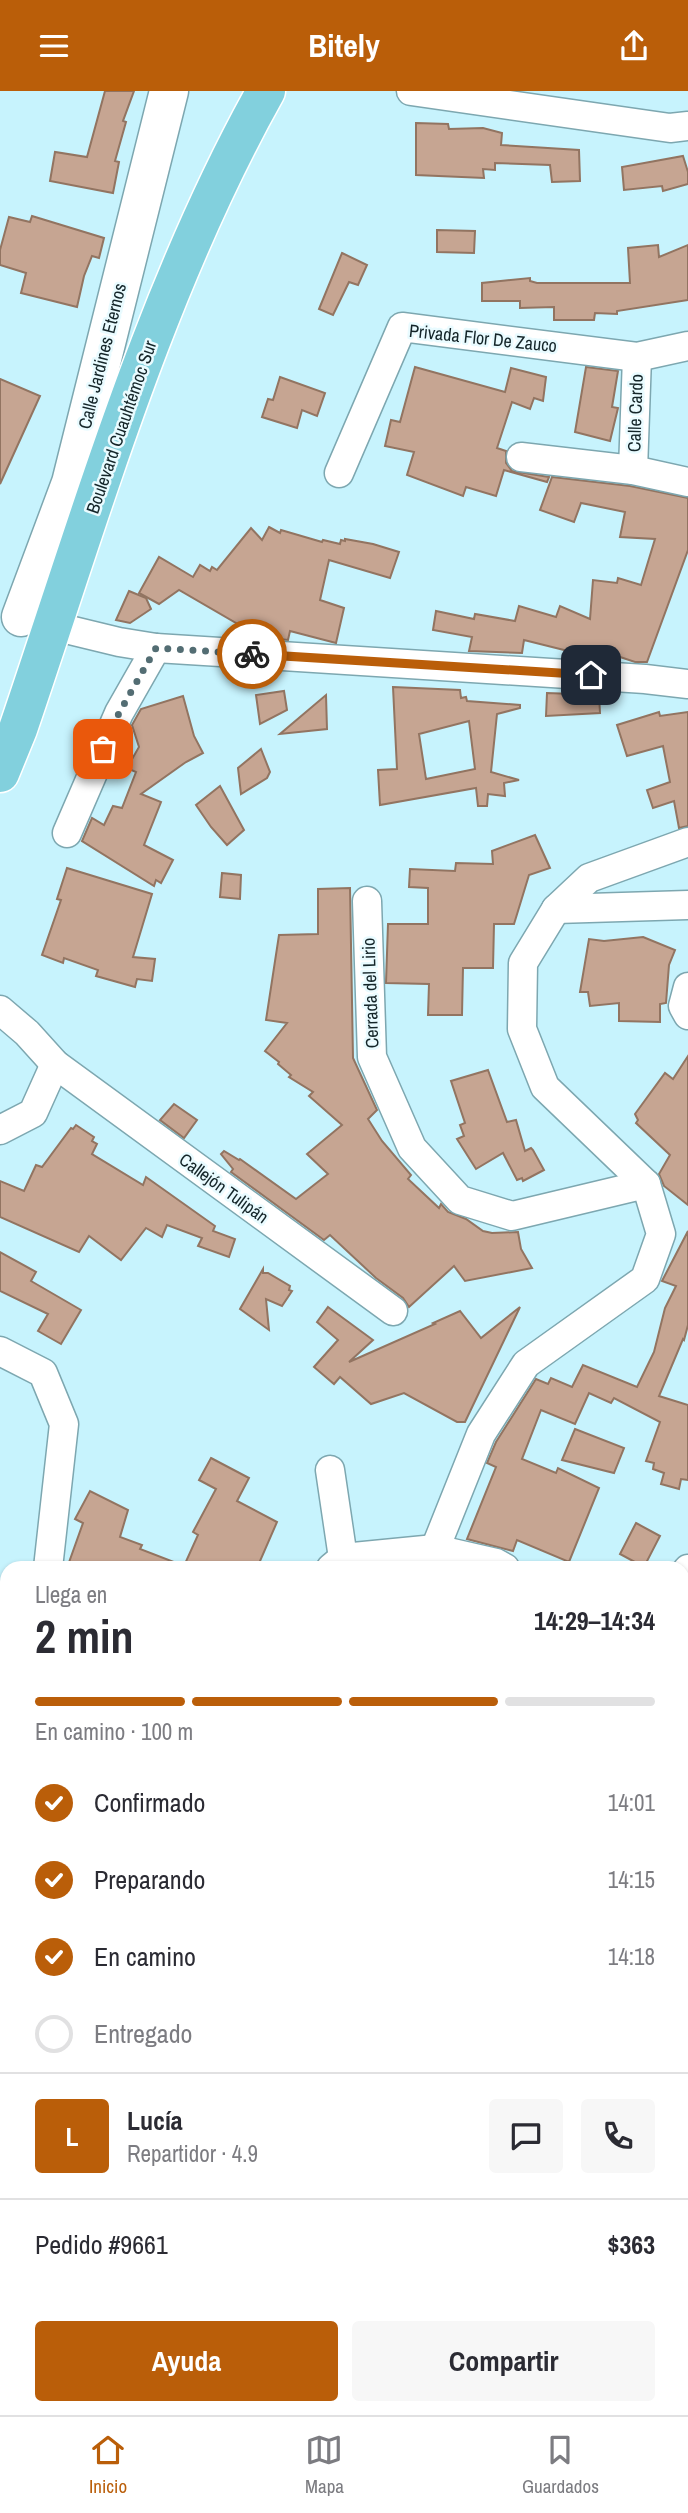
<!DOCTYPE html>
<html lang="es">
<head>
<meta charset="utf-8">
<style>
	:root { --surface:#fff; --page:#f7f7f7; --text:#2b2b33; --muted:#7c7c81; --line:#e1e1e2; --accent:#ba5e09 }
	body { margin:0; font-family:"Archivo Narrow",sans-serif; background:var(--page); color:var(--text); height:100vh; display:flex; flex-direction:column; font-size:26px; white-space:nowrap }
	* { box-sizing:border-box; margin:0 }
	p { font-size:23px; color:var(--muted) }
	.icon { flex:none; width:38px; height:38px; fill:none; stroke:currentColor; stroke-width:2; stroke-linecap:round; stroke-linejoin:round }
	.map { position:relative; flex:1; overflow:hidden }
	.drawer { position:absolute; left:0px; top:1470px; width:690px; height:854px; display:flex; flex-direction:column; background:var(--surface); border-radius:21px 21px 0 0; box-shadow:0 2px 5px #0004 }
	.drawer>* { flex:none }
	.pin { position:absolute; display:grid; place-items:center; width:60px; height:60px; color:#fff; margin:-30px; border-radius:14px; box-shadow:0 4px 10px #0006 }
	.courier { position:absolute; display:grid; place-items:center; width:70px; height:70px; margin:-35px; border:5px solid #ba5e09; border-radius:50%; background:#fff; color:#222; box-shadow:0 2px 9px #0007 }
	.head em { font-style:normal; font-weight:700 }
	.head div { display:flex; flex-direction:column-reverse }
	.head { display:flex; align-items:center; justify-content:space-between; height:119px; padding:0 35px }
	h1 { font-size:46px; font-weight:700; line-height:52px }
	.bar { display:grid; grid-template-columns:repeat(4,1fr); gap:10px 7px; align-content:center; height:84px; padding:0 35px }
	.bar i { height:9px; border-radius:5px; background:var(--line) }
	.bar .active { background:var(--accent) }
	.bar p { grid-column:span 4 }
	.line { display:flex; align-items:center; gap:18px; padding:0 35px; border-top:2px solid var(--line) }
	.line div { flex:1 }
	.round { display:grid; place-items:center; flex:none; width:74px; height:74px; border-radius:7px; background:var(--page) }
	ol { padding:0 35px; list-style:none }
	li { display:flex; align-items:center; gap:21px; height:77px }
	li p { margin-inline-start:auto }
	li .icon { padding:7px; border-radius:50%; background:var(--accent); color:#fff; stroke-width:4 }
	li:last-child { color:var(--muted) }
	li i { width:38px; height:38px; border:4px solid var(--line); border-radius:50% }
	.cta { display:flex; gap:14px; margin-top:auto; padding:14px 35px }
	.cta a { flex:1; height:80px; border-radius:7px; background:var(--accent); color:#fff; font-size:28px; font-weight:700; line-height:80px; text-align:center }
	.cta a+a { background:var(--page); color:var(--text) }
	header { display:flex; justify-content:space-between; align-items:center; height:91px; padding:0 35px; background:var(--accent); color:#fff; font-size:32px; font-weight:700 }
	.dock { display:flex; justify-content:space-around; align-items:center; height:98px; border-top:2px solid var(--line); background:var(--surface); font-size:19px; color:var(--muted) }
	.dock a { display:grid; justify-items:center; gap:4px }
	.dock .active { color:var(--accent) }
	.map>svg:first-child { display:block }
</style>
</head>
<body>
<header><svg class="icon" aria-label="menu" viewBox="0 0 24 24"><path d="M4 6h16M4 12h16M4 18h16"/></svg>Bitely<svg class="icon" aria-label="share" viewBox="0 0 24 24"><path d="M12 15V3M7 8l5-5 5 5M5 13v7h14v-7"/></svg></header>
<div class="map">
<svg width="688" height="2324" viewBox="0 0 688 2324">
	<rect width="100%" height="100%" fill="#c7f3fd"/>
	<g fill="#c6a592" stroke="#927461" stroke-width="2" fill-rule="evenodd">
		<polygon points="105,0 134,0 123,30 126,31 115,70 119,71 113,102 50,90 55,61 87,66"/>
		<polygon points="416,32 448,33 449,38 483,37 502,42 501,54 579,59 580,90 552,91 550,74 495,72 495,79 483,78 484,87 416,84"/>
		<polygon points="683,65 688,81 688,93 663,100 662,95 624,99 622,76"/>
		<polygon points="32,125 104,147 99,167 92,165 84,185 77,216 21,202 26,182 0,174 0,159 9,126 30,131"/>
		<polygon points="437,139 475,140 474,162 437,161"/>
		<polygon points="658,154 659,166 688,154 688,209 617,220 617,223 595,222 594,229 554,229 554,216 520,217 520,210 482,210 482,192 530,187 530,190 537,192 630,192 628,157"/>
		<polygon points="342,162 367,174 358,194 349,191 333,224 319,218"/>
		<polygon points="415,276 505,301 511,277 546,286 543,310 534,307 530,318 512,311 497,357 506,360 506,372 512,380 549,386 547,391 504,379 496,405 466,396 463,405 407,384 414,361 385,355 391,329 400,331"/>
		<polygon points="586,276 618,280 612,316 618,317 610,350 575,341"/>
		<polygon points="280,286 325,302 317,325 302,319 297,337 262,326 268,308 273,309"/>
		<polygon points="0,288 40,305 0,393"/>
		<polygon points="552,386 630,395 688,407 688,459 647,571 635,571 611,563 611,565 577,556 576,562 524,549 522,562 469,560 472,546 433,539 436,520 474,528 475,523 515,530 519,515 556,526 560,515 590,528 593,489 617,492 618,487 641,494 655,448 620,446 625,421 581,412 574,431 540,419"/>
		<polygon points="269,436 280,442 281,439 322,451 323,449 340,453 341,449 345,450 345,448 373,453 399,461 390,487 329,469 320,509 344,517 336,552 290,540 288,549 260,546 179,499 159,513 139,502 159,466 193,486 200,474 210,480 212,476 217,479 251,437 262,449"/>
		<polygon points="129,500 146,507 151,518 130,532 116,529"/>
		<path d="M 393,596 L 460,599 L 461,607 L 466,606 L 467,610 L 520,614 L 520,617 L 497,623 L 491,681 L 519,689 L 504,692 L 505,705 L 488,703 L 487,715 L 478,715 L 476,697 L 380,714 L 378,679 L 397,678 ZM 469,630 L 475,678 L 426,688 L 419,643 Z"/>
		<polygon points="284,600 287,619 260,633 256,604"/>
		<polygon points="547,602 599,604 600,622 546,625"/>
		<polygon points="326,604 327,638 280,643"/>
		<polygon points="183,605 194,645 203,662 186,671 141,703 161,711 144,754 173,769 161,792 156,789 154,795 82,750 92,727 104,734 113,715 122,717 136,681 127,677 139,656 132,634 141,618"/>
		<polygon points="659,621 660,625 688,621 688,735 679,737 674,710 653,717 647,699 670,691 663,655 627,665 617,634"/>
		<polygon points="261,658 270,681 267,687 241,703 238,677"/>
		<polygon points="220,695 244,739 227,754 211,736 196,714"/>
		<polygon points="535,744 550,777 529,784 514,833 494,833 493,877 463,877 462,924 428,924 429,893 386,892 388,833 428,833 428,797 409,796 410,778 455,780 456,772 493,773 492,760"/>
		<polygon points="67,777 152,803 133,866 155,868 152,890 137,888 135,896 96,885 98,879 64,867 63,872 42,864 61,809 57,808"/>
		<polygon points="222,782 241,784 240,808 220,806"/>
		<polygon points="350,797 353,967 377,1019 368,1028 382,1050 411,1084 408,1088 439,1117 441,1113 448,1121 466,1128 483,1140 492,1142 518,1141 521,1158 532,1177 465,1190 454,1175 409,1216 403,1207 376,1187 330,1144 324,1149 231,1081 233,1078 221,1063 224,1060 239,1069 240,1068 296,1108 328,1083 307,1063 342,1034 309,1005 313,1001 289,986 291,984 278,973 279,971 265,960 287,932 266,929 279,844 318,843 318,798"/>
		<polygon points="643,846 675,859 669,874 666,912 660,913 660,931 619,930 619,912 590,915 588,901 580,901 589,848 604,850"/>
		<polygon points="688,965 688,1114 664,1095 659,1083 670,1064 636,1032 638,1029 635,1023 665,982 673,988"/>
		<polygon points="488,979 507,1031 516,1029 525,1060 531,1057 533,1059 544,1079 523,1090 522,1087 517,1089 503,1062 476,1078 457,1048 464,1045 460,1034 465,1032 451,990"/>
		<polygon points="174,1013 197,1029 184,1047 160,1029"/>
		<polygon points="76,1034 94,1046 92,1050 97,1053 92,1063 143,1094 146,1086 215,1135 213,1140 235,1148 229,1166 198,1155 202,1147 167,1134 162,1146 146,1137 121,1169 89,1145 79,1161 0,1126 0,1090 24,1100 36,1074 42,1076 71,1037 73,1038"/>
		<polygon points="688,1140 688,1234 684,1249 683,1248 659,1305 688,1314 688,1389 681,1388 679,1398 661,1393 664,1382 653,1378 654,1372 646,1370 660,1331 614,1307 611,1312 589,1302 575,1333 541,1319 522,1368 556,1382 558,1377 599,1397 569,1471 517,1449 513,1460 467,1448 496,1376 487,1372 496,1351 536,1288 548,1293 551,1287 572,1296 583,1274 637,1296 654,1261 665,1217 676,1195 662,1190"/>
		<polygon points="0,1161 36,1181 31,1190 81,1219 61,1253 38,1240 48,1223 0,1200"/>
		<polygon points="263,1178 263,1182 268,1182 290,1195 289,1199 292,1200 282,1215 266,1208 269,1239 240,1218"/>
		<polygon points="328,1216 373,1249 349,1271 435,1233 433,1232 460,1220 481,1247 520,1216 465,1331 457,1331 404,1302 371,1313 340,1286 334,1293 314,1276 338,1249 317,1231"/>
		<polygon points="575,1338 624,1357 614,1382 562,1369"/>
		<polygon points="211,1367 249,1387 237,1410 277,1431 257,1477 67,1477 83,1432 75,1428 90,1400 128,1419 120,1446 142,1454 140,1458 184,1475 198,1444 193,1441 216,1398 199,1389"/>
		<polygon points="636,1432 660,1445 644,1476 620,1463"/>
	</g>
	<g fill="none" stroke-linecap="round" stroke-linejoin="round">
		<defs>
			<g id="street">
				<polyline points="411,0 670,37 688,35"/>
				<polyline points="521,366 633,379 688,391"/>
				<polyline points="633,379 637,266"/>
				<polyline points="339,382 402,236 637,266 688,255"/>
				<polyline points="53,535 119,551 156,557 645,588 688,593"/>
				<polyline points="67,742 119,622 156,557"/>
				<polyline points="367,810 372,966 412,1057 460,1109 512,1125 646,1093"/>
				<polyline points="556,818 688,814"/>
				<polyline points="688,896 683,915 688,924"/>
				<polyline points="0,919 27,942 55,973 393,1220"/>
				<polyline points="0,1039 33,1022 55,973"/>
				<polyline points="0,1260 43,1282 64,1333 48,1477"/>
				<polyline points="330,1379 343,1467"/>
				<polyline points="435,1458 481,1343 526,1273 645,1188 661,1143 646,1093 545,996 522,938 523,872 556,818 589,787 688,751"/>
				<polyline points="331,1477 343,1467 435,1458 496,1472 505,1477"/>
				<polyline points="682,1485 688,1478"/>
				<polyline points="0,1769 7,1747"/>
				<polyline points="0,1853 7,1865"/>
				<polyline points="682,1931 688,1920"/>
				<polyline points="0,2031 7,2033"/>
				<polyline points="682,2130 688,2130"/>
			</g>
			<polyline id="secondary" points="21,526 71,392 169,0"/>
			<path id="primary" d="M 0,682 L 18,638 C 91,424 155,198 266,0"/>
		</defs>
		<use href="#street" stroke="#7da7b0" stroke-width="31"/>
		<use href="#secondary" stroke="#7da7b0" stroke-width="41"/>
		<use href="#primary" stroke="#fff" stroke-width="41"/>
		<use href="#street" stroke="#fff" stroke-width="28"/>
		<use href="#secondary" stroke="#fff" stroke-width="38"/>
		<use href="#primary" stroke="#82d0dd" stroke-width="38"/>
	</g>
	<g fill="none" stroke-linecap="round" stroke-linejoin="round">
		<polyline stroke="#536d73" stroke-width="7" stroke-dasharray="0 12.6" points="103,658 119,622 156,557 252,563"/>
		<polyline stroke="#ba5e09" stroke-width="9" points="252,563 591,584"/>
	</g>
	<g text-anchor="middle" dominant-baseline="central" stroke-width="5" stroke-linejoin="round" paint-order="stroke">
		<g font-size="18" fill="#142529" stroke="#e9fbff">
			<text transform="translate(483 247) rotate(6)">Privada Flor De Zauco</text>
			<text transform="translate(102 265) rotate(-76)">Calle Jardines Eternos</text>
			<text transform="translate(635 322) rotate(-88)">Calle Cardo</text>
			<text transform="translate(121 336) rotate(-71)">Boulevard Cuauhtémoc Sur</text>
			<text transform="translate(370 902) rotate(-92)">Cerrada del Lirio</text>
			<text transform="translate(224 1097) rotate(36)">Callejón Tulipán</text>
		</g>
	</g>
</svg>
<div class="pin" style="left:103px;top:658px;background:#ea580c"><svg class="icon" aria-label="bag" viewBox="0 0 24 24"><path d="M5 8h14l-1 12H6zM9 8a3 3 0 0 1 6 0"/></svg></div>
<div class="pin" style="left:591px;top:584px;background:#1f2937"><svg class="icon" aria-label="home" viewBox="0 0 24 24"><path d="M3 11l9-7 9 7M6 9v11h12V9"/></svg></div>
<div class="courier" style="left:252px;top:563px"><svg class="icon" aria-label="bike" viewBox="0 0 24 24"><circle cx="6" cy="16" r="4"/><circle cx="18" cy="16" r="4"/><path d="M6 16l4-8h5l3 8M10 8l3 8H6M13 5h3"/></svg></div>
<section class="drawer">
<div class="head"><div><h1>2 min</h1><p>Llega en</p></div><em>14:29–14:34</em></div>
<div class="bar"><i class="active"></i><i class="active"></i><i class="active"></i><i></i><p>En camino · 100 m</p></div>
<ol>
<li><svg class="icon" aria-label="check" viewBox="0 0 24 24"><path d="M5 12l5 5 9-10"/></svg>Confirmado<p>14:01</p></li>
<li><svg class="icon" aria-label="check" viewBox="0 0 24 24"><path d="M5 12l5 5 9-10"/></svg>Preparando<p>14:15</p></li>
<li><svg class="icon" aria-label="check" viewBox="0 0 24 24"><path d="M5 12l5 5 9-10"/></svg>En camino<p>14:18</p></li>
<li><i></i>Entregado</li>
</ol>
<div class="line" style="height:126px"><b class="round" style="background:var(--accent);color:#fff">L</b><div><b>Lucía</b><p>Repartidor · 4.9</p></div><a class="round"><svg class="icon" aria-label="chat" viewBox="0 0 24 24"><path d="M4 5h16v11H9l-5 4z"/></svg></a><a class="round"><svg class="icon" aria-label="phone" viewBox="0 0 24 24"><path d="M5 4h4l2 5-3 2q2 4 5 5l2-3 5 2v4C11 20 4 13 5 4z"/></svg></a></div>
<div class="line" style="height:91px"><div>Pedido #9661</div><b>$363</b></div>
<div class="cta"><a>Ayuda</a><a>Compartir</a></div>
</section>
</div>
<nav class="dock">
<a class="active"><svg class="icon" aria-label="home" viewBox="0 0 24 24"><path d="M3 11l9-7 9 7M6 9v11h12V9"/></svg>Inicio</a>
<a><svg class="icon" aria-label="map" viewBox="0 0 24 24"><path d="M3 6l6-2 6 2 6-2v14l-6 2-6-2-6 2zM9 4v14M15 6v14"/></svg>Mapa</a>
<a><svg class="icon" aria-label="saved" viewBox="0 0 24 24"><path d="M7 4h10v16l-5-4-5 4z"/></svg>Guardados</a>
</nav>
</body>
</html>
